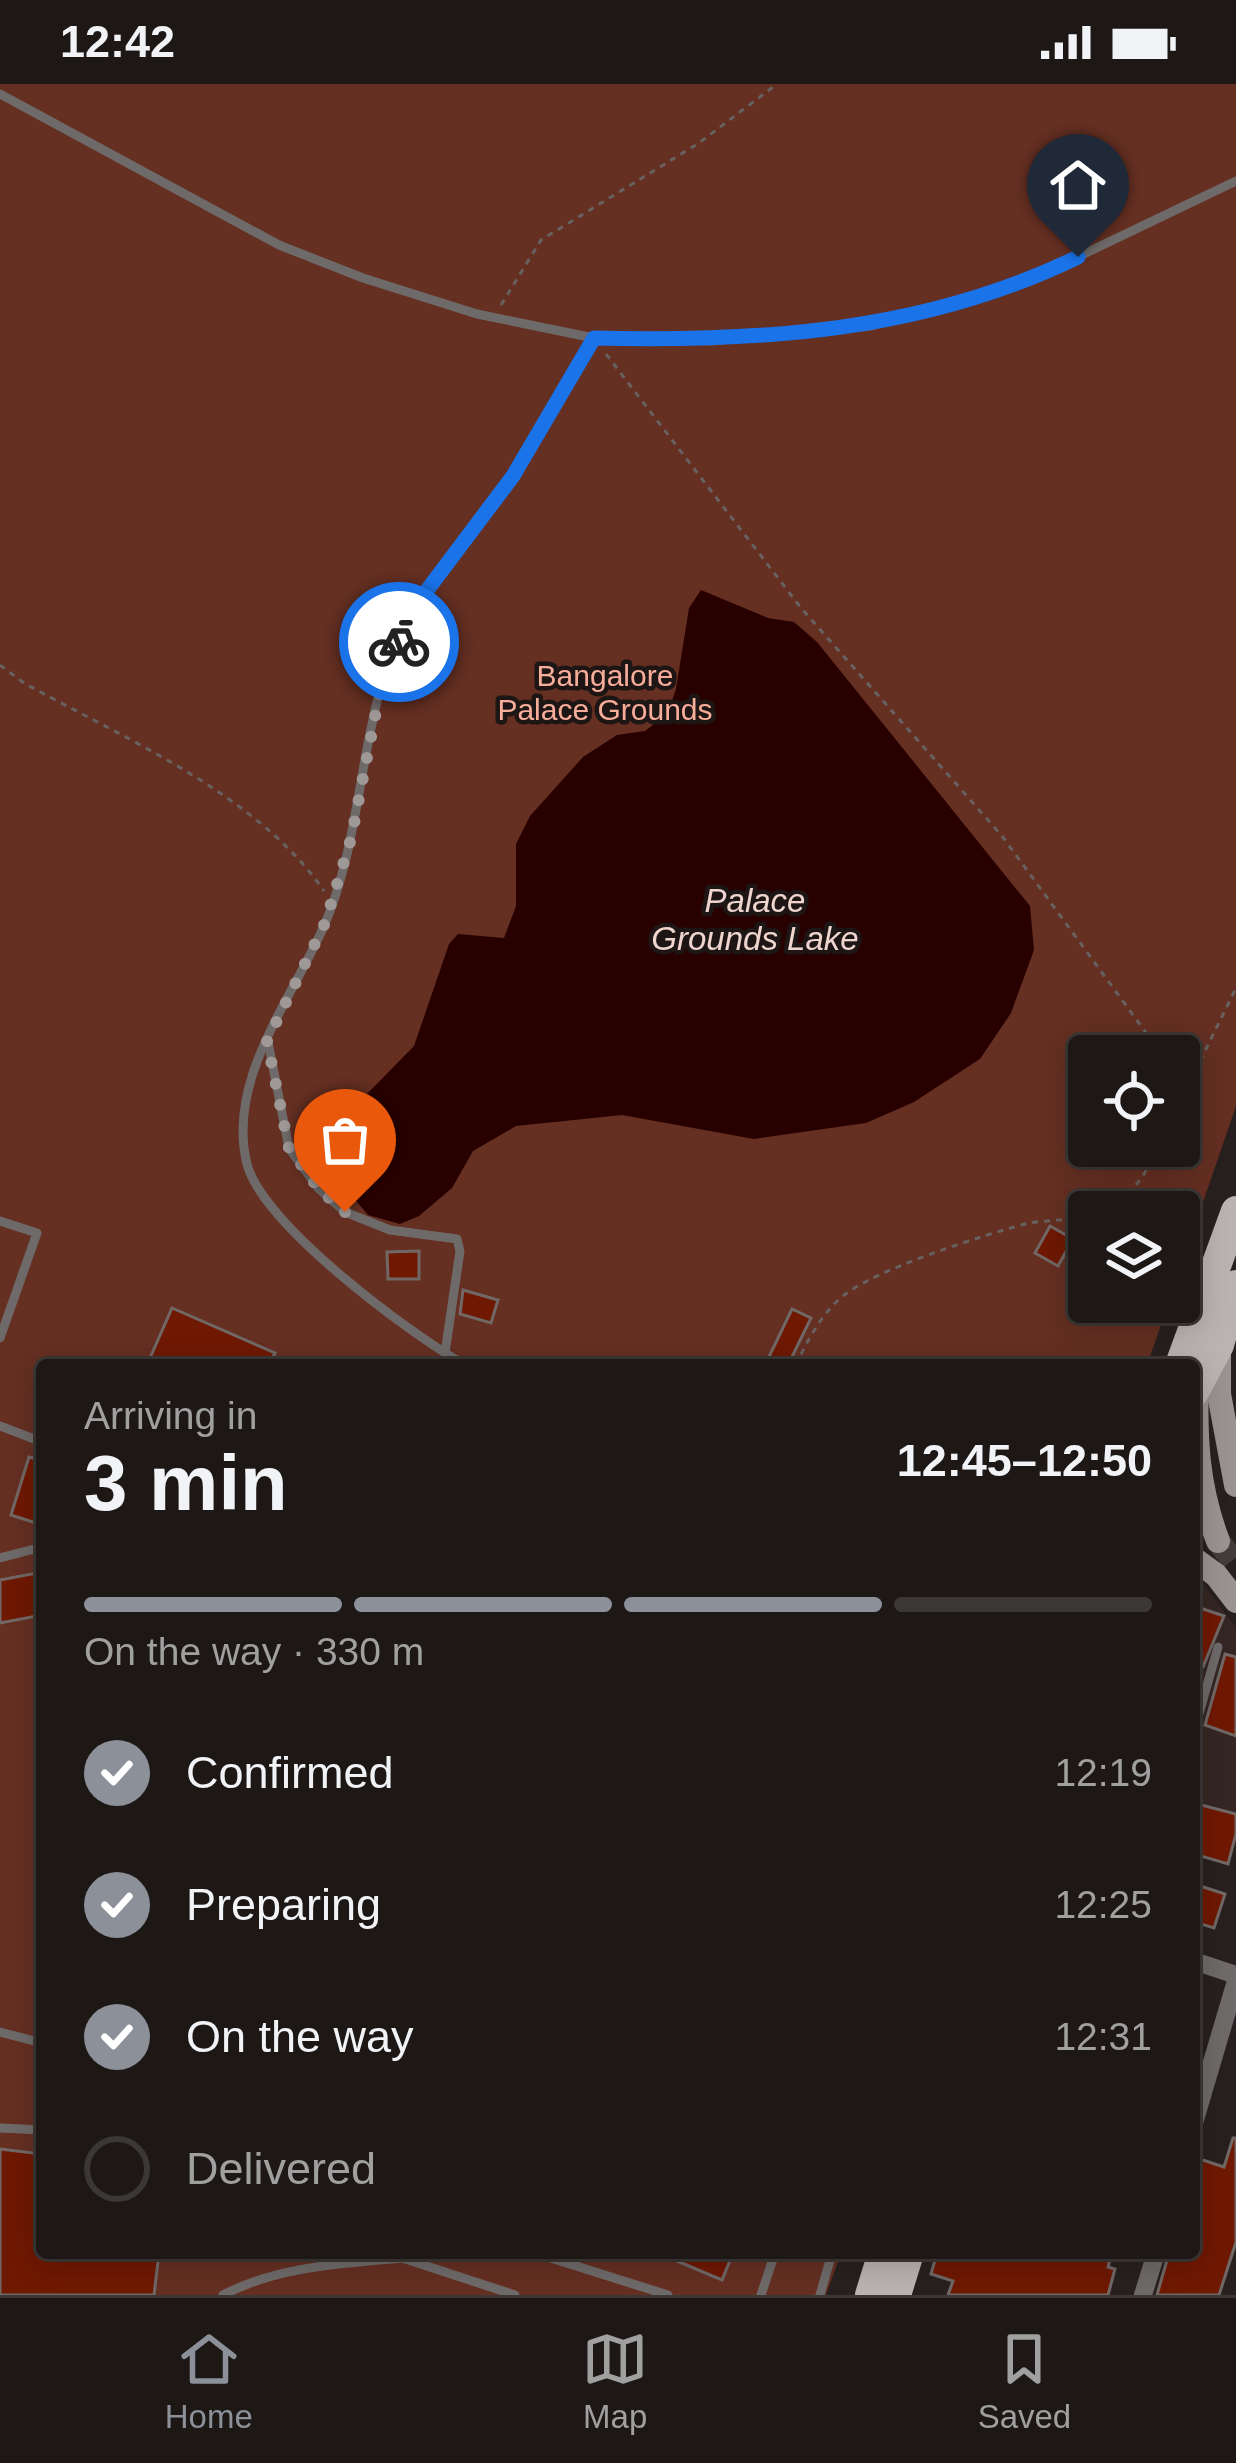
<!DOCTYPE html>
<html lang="en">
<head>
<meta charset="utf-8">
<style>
	:root { --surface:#1d1816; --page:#2a2523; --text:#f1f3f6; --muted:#a0a0a1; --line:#3b3735; --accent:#8c9099 }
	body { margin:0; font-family:Arial,sans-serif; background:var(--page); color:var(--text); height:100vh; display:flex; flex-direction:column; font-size:45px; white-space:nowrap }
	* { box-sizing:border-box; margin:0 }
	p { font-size:39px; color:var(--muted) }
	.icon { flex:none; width:66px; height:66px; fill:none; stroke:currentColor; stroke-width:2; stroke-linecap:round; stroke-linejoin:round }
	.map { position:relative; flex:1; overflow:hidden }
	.details { position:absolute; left:36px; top:1275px; width:1164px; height:900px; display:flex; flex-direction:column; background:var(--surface); border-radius:12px; box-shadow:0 6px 30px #0003,0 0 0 3px var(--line) }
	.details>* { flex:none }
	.tools { position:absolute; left:1068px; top:951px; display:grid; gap:24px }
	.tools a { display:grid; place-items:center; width:132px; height:132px; border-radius:12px; background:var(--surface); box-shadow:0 6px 30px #0003,0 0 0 3px var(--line); font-size:60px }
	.pin { position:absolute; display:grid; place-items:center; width:102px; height:102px; color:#fff; margin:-123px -51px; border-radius:50% 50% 50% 0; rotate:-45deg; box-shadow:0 0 12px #0007 }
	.pin .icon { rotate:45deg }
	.courier { position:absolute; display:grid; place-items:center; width:120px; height:120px; margin:-60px; border:9px solid #1a73e8; border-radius:50%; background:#fff; color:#222; box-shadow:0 3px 15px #0007 }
	.head em { font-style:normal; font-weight:700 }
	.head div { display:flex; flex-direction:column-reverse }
	.head { display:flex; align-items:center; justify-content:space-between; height:204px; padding:0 48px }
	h1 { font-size:78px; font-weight:700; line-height:90px }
	.bar { display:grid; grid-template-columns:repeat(4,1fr); gap:18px 12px; align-content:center; height:144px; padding:0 48px }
	.bar i { height:15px; border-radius:9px; background:var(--line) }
	.bar .active { background:var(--accent) }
	.bar p { grid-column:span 4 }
	ol { padding:0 48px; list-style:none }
	li { display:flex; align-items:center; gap:36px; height:132px }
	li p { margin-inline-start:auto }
	li .icon { padding:12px; border-radius:50%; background:var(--accent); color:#fff; stroke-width:4 }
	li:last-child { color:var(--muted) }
	li i { width:66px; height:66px; border:6px solid var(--line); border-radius:50% }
	.status { display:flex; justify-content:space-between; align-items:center; height:84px; padding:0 60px; background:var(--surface); direction:ltr }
	.status svg { height:33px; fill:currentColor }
	.tab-bar { display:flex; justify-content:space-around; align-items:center; height:168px; border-top:3px solid var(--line); background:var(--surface); font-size:33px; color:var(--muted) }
	.tab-bar a { display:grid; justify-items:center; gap:6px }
	.tab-bar .active { color:var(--accent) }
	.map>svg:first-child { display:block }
</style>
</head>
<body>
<div class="status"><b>12:42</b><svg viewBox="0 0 49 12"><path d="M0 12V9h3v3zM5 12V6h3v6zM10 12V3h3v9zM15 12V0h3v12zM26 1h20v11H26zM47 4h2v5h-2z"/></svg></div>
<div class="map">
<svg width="1236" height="2211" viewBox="0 0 1236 2211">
	<rect width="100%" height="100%" fill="#27201e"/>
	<polygon fill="#342623" points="1194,1488 1236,1544 1236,1729 1194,1716"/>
	<path fill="#652f22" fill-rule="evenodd" d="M 0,0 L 1236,0 L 1236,1022 L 1179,1188 L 1179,1128 L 1089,1128 L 1089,1218 L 1169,1218 L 1147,1281 L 42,1281 L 42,2169 L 841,2169 L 826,2211 L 0,2211 ZM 1089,972 L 1179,972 L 1179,1062 L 1089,1062 Z"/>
	<polygon fill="#280000" points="701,506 768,534 794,538 817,558 1030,822 1034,866 1011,929 980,975 914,1018 866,1039 754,1055 622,1031 516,1042 473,1067 452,1104 419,1132 400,1140 368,1131 353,1113 350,1054 365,1012 414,962 449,860 458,850 504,854 516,822 516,760 530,732 583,673 617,651 645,647 668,629 676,605 689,524"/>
	<g fill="#6f1802" stroke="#716866" stroke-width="3">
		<polygon points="1050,1142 1073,1155 1058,1182 1035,1169"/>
		<polygon points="419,1167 419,1195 388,1195 387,1168"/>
		<polygon points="463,1206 498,1216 491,1239 460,1230"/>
		<polygon points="172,1224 275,1269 269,1281 147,1281"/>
		<polygon points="792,1225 811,1234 788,1281 765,1281"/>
		<polygon points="29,1373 42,1376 39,1440 11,1431"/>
		<polygon points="42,1488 42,1531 0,1539 0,1496"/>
		<polygon points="1194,1522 1224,1532 1203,1583 1194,1580"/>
		<polygon points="1225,1570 1236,1573 1236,1652 1205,1641"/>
		<polygon points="1194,1719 1236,1730 1236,1750 1228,1780 1194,1770"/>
		<polygon points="1194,1800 1225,1810 1214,1844 1194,1838"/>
		<polygon points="1233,2054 1236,2054 1236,2158 1219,2211 1157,2211 1169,2169 1194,2169 1197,2074 1224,2083"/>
		<polygon points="0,2065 42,2070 42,2169 159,2169 154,2211 0,2211"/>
		<polygon points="658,2169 733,2169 722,2196"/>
		<polygon points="937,2169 1112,2169 1108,2183 1115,2185 1108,2211 948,2211 953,2197 931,2190"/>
	</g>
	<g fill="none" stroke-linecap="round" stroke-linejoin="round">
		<polyline stroke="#423c3a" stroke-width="24" stroke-dasharray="24 12" stroke-linecap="butt" points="1218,1457 1236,1480"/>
		<g stroke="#686160" stroke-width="3" stroke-dasharray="6 6" stroke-linecap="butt">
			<polyline points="501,221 541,156 699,59 777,0"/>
			<polyline points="606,270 801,524 1002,752 1163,972"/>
			<path d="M 0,581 L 24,599 C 125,655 257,710 324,807"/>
			<polyline points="1179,1020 1236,904"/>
			<path d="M 1097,1128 C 1131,1116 1144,1093 1159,1062"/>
			<path d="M 796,1281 C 807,1257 822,1229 843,1212 C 876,1185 981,1152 1025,1140 C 1046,1135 1068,1138 1089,1131"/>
		</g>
		<g stroke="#6e6a69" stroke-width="9">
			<polyline points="0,10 279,161 363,194 477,230 594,254 710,257 871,242 1038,192 1236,97"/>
			<polyline points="268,958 289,1064 319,1105 345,1128 390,1146 457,1155 460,1167 445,1269"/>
			<polyline points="0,1137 37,1149 0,1254"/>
			<path d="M 465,1281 C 410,1250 262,1140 247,1080 C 226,996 292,915 324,842 C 369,739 356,615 417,519 C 445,476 481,438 510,395 C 541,350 566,301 594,254"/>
			<polyline points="0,1342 42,1358"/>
			<polyline points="0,1474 42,1463"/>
			<polyline points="1194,1647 1218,1563"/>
			<polyline points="0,1948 42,1959"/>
			<polyline points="0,2044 42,2046"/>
			<polyline points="387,2169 515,2211"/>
			<polyline points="535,2169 668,2211"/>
			<path d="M 223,2211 C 279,2182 340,2180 402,2174"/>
			<polyline points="761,2211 775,2169"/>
			<polyline points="820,2211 832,2169"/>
		</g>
		<g stroke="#6e6a69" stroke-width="18">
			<polyline points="1194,1877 1236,1891"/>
			<polyline points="1194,2039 1236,1897"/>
			<polyline points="1143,2211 1156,2169"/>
		</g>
		<g stroke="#999391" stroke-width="24">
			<polyline points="1219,1264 1219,1310 1236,1401"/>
			<path d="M 1197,1295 C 1195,1353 1197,1402 1218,1457"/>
			<polyline points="1194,1475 1216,1491 1236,1517"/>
		</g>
		<g stroke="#bbb3b1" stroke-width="30">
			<polyline points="1180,1281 1236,1127"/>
			<polyline points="1194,1308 1219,1261 1236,1201"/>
			<polyline points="870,2211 883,2169"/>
			<polyline points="896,2211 909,2169"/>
		</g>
	</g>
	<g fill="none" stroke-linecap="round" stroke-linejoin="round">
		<polyline stroke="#9e9897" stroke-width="12" stroke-dasharray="0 21.6" points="345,1128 319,1105 289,1064 267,957 325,839 351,755 382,597 399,558"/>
		<path stroke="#1a73e8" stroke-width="15" d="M 399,558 L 416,521 L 513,392 L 594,254 C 762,258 924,248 1078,173"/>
	</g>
	<g text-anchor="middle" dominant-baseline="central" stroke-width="9" stroke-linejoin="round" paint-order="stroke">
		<g font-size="30" fill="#f8ad9a" stroke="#1d1615">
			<text x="605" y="591">Bangalore<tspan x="605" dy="34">Palace Grounds</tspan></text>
		</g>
		<g font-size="33" font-style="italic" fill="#efd5ce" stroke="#1d1615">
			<text x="755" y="816">Palace<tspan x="755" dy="38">Grounds Lake</tspan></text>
		</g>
	</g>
</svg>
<div class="tools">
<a><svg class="icon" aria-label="locate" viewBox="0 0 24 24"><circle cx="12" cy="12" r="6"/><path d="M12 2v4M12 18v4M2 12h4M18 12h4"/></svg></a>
<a><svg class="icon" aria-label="layers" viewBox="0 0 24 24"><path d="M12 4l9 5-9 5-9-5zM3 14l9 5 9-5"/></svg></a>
</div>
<div class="pin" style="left:345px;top:1128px;background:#ea580c"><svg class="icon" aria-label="bag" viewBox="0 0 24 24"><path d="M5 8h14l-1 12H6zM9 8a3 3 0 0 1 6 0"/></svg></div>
<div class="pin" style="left:1078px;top:173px;background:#1f2937"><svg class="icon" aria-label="home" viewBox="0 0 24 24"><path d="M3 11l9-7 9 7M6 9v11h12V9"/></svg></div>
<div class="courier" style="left:399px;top:558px"><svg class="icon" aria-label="bike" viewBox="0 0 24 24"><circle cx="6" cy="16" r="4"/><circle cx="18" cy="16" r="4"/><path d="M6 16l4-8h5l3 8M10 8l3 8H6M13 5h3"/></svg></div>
<section class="details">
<div class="head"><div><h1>3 min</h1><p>Arriving in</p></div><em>12:45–12:50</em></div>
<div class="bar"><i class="active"></i><i class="active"></i><i class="active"></i><i></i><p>On the way · 330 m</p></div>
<ol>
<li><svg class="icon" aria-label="check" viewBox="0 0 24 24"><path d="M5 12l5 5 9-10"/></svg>Confirmed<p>12:19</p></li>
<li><svg class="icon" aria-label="check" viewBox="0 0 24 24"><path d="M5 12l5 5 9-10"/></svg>Preparing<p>12:25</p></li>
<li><svg class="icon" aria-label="check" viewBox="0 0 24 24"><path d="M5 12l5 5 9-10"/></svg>On the way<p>12:31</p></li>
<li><i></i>Delivered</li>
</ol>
</section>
</div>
<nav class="tab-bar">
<a class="active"><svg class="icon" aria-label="home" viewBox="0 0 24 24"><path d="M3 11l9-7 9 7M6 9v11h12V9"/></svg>Home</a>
<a><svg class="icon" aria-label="map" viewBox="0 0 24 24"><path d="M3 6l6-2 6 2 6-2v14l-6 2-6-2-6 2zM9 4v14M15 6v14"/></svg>Map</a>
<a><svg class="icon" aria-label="saved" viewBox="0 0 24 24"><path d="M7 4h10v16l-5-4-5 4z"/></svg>Saved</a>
</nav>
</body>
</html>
